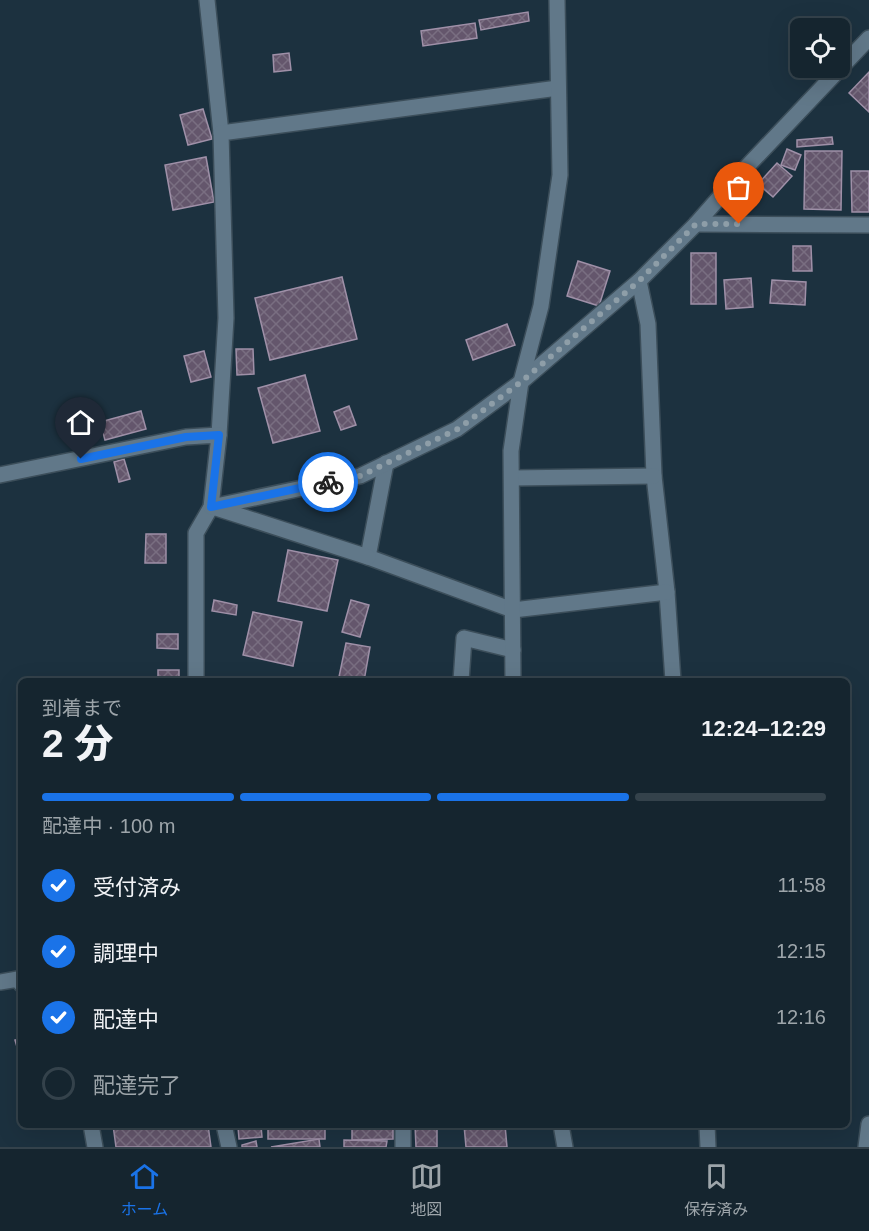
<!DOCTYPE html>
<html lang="ja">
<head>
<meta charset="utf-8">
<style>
	:root { --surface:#15252f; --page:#1e2d37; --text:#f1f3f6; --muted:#9da5aa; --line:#34424b; --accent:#1a73e8 }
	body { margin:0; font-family:Helvetica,"Noto Sans JP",sans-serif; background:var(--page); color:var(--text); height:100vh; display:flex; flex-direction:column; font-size:22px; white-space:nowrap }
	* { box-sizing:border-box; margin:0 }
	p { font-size:20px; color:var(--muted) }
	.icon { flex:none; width:33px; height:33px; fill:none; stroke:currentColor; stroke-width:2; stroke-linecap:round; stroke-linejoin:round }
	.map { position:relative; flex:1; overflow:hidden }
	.details { position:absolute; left:18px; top:678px; width:832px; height:450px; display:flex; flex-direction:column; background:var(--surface); border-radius:9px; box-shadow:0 6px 24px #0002,0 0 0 2px var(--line) }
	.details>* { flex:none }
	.fabs { position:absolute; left:790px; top:18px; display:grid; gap:12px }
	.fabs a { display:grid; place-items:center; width:60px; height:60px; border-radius:9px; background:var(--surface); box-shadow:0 6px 24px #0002,0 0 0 2px var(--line); font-size:30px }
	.pin { position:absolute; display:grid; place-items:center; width:51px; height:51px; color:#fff; margin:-62px -26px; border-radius:50% 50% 50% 0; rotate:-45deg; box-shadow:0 0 6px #0007 }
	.pin .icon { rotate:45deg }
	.courier { position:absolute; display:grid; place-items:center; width:60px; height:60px; margin:-30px; border:4px solid #1a73e8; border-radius:50%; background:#fff; color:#222; box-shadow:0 2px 8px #0007 }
	.summary em { font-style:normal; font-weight:800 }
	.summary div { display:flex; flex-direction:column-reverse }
	.summary { display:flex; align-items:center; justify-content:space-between; height:102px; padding:0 24px }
	h1 { font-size:39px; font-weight:800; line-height:45px }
	.bar { display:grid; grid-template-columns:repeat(4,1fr); gap:9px 6px; align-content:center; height:72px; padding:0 24px }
	.bar i { height:8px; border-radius:4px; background:var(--line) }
	.bar .current { background:var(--accent) }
	.bar p { grid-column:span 4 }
	ol { padding:0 24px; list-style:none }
	li { display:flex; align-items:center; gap:18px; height:66px }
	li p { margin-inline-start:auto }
	li .icon { padding:6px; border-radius:50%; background:var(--accent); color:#fff; stroke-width:4 }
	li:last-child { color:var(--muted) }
	li i { width:33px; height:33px; border:3px solid var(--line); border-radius:50% }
	.menu { display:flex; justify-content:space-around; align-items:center; height:84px; border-top:2px solid var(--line); background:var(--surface); font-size:16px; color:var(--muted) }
	.menu a { display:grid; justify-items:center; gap:3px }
	.menu .current { color:var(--accent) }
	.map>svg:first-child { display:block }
</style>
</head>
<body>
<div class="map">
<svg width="869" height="1147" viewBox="0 0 869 1147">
	<defs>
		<pattern id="building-cross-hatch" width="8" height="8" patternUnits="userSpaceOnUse" patternTransform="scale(1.5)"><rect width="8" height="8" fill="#64566c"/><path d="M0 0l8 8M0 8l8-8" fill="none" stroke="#796e81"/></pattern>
	</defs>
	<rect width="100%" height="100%" fill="#1c313f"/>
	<g fill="url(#building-cross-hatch)" stroke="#9f90a8" stroke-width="1.5">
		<polygon points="528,12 529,21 481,30 479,20"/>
		<polygon points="475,23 477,38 423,46 421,31"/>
		<polygon points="289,53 291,70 274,72 273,55"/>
		<polygon points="869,72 869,112 849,93"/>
		<polygon points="203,109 212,139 188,145 180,115"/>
		<polygon points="832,137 833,144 797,147 797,140"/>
		<polygon points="787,149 801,155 795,170 781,165"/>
		<polygon points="805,151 842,151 841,210 804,209"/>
		<polygon points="206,157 214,202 173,210 165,165"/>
		<polygon points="777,163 792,176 773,197 758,184"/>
		<polygon points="851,171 869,171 869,212 852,212"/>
		<polygon points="793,246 811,246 812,271 793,271"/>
		<rect x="691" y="253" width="25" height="51"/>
		<polygon points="578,261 610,271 599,306 567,296"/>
		<polygon points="342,277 357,339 270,360 255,298"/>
		<polygon points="751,278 753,307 726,309 724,280"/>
		<polygon points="772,280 806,282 805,305 770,303"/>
		<polygon points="507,324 515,345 473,360 466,340"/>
		<polygon points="236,349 253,349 254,374 237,375"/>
		<polygon points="204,351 211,377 191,382 184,356"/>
		<polygon points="305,375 320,431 273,443 258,388"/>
		<polygon points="349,406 356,425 341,430 334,412"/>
		<polygon points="141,411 146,429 105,440 100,422"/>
		<polygon points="124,459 130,479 119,482 114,462"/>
		<polygon points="146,534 166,534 166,563 145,563"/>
		<polygon points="288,550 338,560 327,611 278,601"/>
		<polygon points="214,600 237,605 236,615 212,611"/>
		<polygon points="351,600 369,605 360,637 342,632"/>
		<polygon points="253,612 302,622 293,666 243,655"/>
		<polygon points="157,634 178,634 178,649 157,648"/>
		<polygon points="346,643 370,647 364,681 339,677"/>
		<rect x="158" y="670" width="21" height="11"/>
		<polygon points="21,1039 21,1057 20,1057 15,1040"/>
		<polygon points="113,1125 208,1125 211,1147 116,1147"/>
		<rect x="268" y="1125" width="57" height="14"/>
		<polygon points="352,1125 393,1125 393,1139 352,1140"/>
		<polygon points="415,1125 437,1125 437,1147 416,1147"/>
		<polygon points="464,1125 505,1125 507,1147 466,1147"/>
		<polygon points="261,1126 262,1137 239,1139 238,1127"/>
		<polygon points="319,1139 320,1147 271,1147"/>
		<polygon points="344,1140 387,1141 386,1147 344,1147"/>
		<polygon points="256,1141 257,1147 242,1147 242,1145"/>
	</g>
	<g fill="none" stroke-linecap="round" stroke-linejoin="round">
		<defs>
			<g id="minor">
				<polyline points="207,0 221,133"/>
				<polyline points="696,224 869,225"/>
				<polyline points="639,281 648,324 654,476 667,592 673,681"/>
				<polyline points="219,435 226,318 221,133 558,88"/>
				<polyline points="386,463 368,557 513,610 667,592"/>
				<polyline points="0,475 186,437 219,435 211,507 196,533 196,681"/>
				<polyline points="512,478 654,476"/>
				<polyline points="211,507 360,476 457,429 521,382 639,281 696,224 740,174 869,38"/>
				<polyline points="213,507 368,557"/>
				<polyline points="461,681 464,638 513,650"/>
				<polyline points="513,681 511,451 521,382 541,306 560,175 557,0"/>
				<polyline points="0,982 18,979 21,984"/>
				<polyline points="91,1125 95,1147"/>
				<polyline points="224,1125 229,1147"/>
				<polyline points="561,1125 565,1147"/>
				<polyline points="707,1125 708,1147"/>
				<polyline points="403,1147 403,1125"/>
				<polyline points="866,1147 869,1124"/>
			</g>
		</defs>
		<use href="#minor" stroke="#3c4e5a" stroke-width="18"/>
		<use href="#minor" stroke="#617889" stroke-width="15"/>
	</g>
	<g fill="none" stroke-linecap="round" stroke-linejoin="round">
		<polyline stroke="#8e9ea8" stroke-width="6" stroke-dasharray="0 10.8" points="328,482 360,476 458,429 521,382 639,281 696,224 739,224"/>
		<polyline stroke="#1a73e8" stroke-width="8" points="81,459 186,437 219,435 211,507 328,482"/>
	</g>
</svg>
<div class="fabs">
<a><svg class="icon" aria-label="locate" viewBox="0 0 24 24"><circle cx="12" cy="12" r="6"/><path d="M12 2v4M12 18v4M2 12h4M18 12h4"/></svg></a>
</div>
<div class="pin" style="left:739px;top:224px;background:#ea580c"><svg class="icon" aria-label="bag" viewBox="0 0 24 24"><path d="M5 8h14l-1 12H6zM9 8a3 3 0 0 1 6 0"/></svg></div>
<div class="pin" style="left:81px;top:459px;background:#1f2937"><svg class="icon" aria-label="home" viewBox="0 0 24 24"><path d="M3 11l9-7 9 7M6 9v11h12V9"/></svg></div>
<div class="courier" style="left:328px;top:482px"><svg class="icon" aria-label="bike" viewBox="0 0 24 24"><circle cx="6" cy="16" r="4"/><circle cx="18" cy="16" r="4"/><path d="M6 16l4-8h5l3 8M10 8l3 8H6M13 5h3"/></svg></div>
<section class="details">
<div class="summary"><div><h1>2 分</h1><p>到着まで</p></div><em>12:24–12:29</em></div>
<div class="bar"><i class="current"></i><i class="current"></i><i class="current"></i><i></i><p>配達中 · 100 m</p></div>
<ol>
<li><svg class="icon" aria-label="check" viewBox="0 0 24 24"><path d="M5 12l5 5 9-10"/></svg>受付済み<p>11:58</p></li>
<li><svg class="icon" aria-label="check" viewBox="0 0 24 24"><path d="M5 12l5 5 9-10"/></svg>調理中<p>12:15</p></li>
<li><svg class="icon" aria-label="check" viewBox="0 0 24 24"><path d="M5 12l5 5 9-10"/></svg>配達中<p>12:16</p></li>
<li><i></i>配達完了</li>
</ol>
</section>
</div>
<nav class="menu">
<a class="current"><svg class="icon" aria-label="home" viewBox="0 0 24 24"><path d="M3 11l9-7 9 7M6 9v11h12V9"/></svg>ホーム</a>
<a><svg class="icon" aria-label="map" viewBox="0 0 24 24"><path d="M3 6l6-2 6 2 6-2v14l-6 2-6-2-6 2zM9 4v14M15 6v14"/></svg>地図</a>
<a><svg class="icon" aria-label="saved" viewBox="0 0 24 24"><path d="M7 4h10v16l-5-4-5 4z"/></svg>保存済み</a>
</nav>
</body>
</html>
